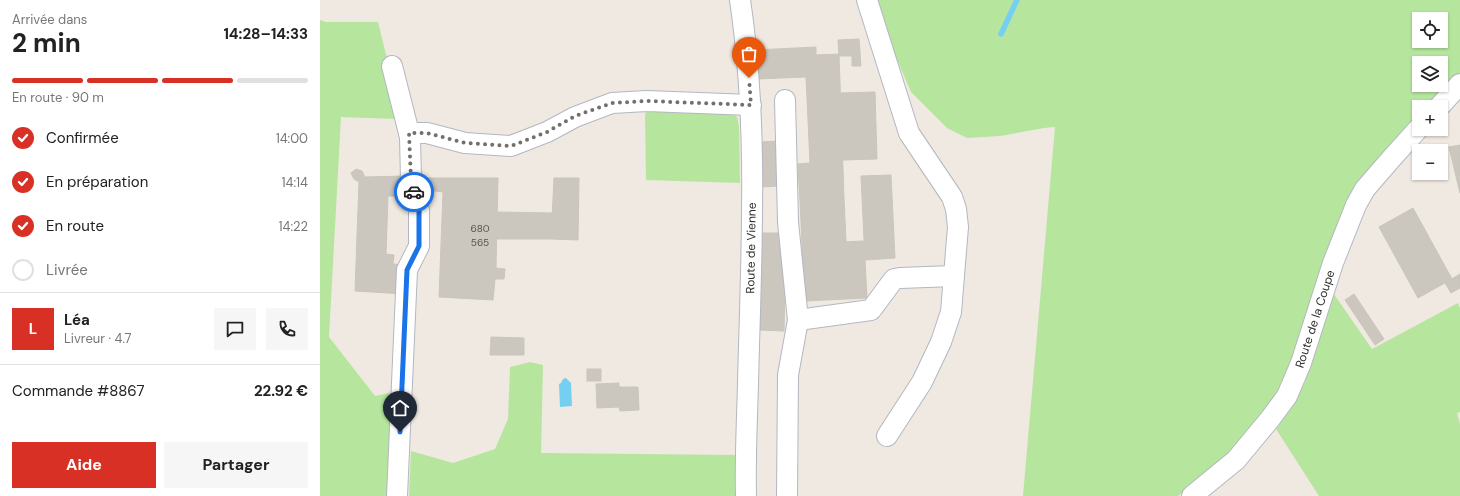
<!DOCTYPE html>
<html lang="fr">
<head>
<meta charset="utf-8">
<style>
	:root { --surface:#fff; --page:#f6f6f6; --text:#222; --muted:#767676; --line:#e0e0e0; --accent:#d93025 }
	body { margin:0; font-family:"DM Sans",sans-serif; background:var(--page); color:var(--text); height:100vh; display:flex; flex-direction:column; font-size:15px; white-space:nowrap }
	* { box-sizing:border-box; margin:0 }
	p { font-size:13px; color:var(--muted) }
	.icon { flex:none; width:22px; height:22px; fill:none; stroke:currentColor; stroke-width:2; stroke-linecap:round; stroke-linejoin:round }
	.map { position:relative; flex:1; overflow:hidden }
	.sheet { display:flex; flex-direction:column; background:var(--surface); width:320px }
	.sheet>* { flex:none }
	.tools { position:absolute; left:1092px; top:12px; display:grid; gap:8px }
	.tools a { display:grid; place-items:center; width:36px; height:36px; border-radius:0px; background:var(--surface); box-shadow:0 1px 3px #0004; font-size:20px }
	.pin { position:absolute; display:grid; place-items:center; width:34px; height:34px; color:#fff; margin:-41px -17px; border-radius:50% 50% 50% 0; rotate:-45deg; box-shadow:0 0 4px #0007 }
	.pin .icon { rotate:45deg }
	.courier { position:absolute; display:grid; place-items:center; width:40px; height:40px; margin:-20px; border:3px solid #1a73e8; border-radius:50%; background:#fff; color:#222; box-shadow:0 1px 5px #0007 }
	.headline em { font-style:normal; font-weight:700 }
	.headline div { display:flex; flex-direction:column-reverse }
	.headline { display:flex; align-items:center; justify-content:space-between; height:68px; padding:0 12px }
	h1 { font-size:26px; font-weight:700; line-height:30px }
	.bar { display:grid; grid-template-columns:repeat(4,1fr); gap:6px 4px; align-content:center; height:48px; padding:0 12px }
	.bar i { height:5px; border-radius:3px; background:var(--line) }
	.bar .active { background:var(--accent) }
	.bar p { grid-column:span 4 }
	.line { display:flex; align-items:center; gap:10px; padding:0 12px; border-top:1px solid var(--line) }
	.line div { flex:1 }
	.round { display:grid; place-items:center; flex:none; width:42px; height:42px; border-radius:0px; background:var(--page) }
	ol { padding:0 12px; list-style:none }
	li { display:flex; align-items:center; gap:12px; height:44px }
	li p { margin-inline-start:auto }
	li .icon { padding:4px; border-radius:50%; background:var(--accent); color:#fff; stroke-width:4 }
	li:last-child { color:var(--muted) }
	li i { width:22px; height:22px; border:2px solid var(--line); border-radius:50% }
	.primary-button { display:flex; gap:8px; margin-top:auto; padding:8px 12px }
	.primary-button a { flex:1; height:46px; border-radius:0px; background:var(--accent); color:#fff; font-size:16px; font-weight:700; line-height:46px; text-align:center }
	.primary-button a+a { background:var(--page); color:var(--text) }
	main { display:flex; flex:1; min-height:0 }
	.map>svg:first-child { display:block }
</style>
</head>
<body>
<main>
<section class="sheet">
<div class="headline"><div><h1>2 min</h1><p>Arrivée dans</p></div><em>14:28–14:33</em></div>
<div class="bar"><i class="active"></i><i class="active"></i><i class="active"></i><i></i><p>En route · 90 m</p></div>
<ol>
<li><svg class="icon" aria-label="check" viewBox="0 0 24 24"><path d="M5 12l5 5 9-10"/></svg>Confirmée<p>14:00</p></li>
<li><svg class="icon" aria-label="check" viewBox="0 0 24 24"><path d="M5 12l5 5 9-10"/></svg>En préparation<p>14:14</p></li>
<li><svg class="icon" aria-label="check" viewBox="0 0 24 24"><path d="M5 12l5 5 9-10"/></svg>En route<p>14:22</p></li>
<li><i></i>Livrée</li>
</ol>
<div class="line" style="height:72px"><b class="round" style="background:var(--accent);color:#fff">L</b><div><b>Léa</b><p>Livreur · 4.7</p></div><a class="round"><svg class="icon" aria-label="chat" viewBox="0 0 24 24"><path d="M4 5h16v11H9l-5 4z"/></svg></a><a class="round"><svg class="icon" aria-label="phone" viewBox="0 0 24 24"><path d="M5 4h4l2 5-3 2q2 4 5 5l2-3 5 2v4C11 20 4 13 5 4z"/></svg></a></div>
<div class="line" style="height:52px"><div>Commande #8867</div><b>22.92 €</b></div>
<div class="primary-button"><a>Aide</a><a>Partager</a></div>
</section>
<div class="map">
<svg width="1140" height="496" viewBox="0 0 1140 496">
	<rect width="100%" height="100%" fill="#efe9e1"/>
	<g fill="#b6e59e" fill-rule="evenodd">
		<path d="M 558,0 L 1140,0 L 1140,73 L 1108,107 L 1099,107 L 1099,117 L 1076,142 L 959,396 L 898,466 L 858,496 L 703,496 L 735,127 L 724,128 L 680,136 L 647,138 L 627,128 L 591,92 L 573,50 ZM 1099,19 L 1121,19 L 1121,41 L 1099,41 ZM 1099,63 L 1121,63 L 1121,85 L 1099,85 Z"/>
		<polygon points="0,20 6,22 58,22 71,75 77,119 21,117 9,337 55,396 69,393 72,424 69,496 0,496"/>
		<polygon points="329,109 410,112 417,117 419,126 420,183 326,180 325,114"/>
		<polygon points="1011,290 1052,349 1138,303 1140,308 1140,412 1137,413 1140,424 1140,496 999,496 956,429 974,403 985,382"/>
		<polygon points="210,362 223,365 221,453 416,455 416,496 89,496 91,451 133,463 175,449 188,419 190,367"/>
	</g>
	<polygon fill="#75cff0" points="246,378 251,383 252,406 240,407 239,384 241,383 243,379"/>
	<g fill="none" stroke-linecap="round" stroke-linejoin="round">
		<polyline stroke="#75cff0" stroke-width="5.5" points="681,34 697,0"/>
	</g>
	<g fill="#cbc7bf" stroke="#cbc5ba">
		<polygon points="539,39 541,66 532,66 532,56 519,56 518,40"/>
		<polygon points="496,47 496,55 519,54 524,198 480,201 478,164 490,163 486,77 438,79 435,50"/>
		<polygon points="555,92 557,159 523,160 521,93"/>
		<polygon points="457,141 459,186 442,187 440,142"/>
		<polygon points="1140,145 1140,193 1129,147"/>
		<polygon points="36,169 42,171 45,177 86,176 86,196 68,196 66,254 74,255 73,264 85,265 84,294 35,291 39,182 34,179 31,173"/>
		<polygon points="571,175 575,258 545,260 541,176"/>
		<polygon points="100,178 178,178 176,268 185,269 184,279 175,279 173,300 119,297 123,192 100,189"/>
		<polygon points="234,178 259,178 258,240 231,239"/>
		<polygon points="524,198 526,242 482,244 480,201"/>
		<polygon points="1093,208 1132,279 1098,298 1059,227"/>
		<polygon points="178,212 232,213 231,239 177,239"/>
		<polygon points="442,233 466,233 464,331 440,330"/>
		<polygon points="544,241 547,298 485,301 482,244"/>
		<polygon points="1140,274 1140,288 1131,293 1125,283"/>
		<polygon points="1034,294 1064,339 1055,345 1025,300"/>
		<polygon points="171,337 204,338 204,355 170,355"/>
		<rect x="267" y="369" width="14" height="12"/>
		<polygon points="299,383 299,387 318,387 319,410 300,411 299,407 277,408 276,384"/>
	</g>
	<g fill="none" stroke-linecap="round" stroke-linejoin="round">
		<defs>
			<g id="minor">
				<path d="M 420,0 C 439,127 431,256 428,384 C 427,421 425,459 426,496"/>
				<polyline points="547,0 589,133 632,197 636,209 638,227 631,312 621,342 602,382 567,436"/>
				<polyline points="72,66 90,137 91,180 99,210 99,246 87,270 77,496"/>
				<polyline points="465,100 468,222 478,320 468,375 467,496"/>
				<polyline points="1119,107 1140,84"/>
				<polyline points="89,133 107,133 145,143 191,146 227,132 255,117 292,103 327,101 431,105"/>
				<polyline points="478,320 551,310 574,279 580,278 634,276"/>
				<polyline points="872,496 916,460 950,419 967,396 981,363 1013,263 1036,205 1045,189 1071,159 1099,128"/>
			</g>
		</defs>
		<use href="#minor" stroke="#b4b7c1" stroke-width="22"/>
		<use href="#minor" stroke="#fff" stroke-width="20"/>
	</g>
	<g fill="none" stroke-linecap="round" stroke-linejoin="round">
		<polyline stroke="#726f6d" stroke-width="4" stroke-dasharray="0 7.2" points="94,192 91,180 89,133 107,133 145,143 191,146 227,132 255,116 292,103 327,101 431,105 429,78"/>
		<polyline stroke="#1a73e8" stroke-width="5" points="80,432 87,270 99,246 99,210 94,192"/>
	</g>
	<g text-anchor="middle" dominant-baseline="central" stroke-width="3" stroke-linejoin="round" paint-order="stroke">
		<g font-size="10" fill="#555452">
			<text x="160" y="228">680</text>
			<text x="160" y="242">565</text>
		</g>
		<g font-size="12" fill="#2e2e2e" stroke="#fff">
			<text transform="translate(431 248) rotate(-89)">Route de Vienne</text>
			<text transform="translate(995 319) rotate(-72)">Route de la Coupe</text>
		</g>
	</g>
</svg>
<div class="tools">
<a><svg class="icon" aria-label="locate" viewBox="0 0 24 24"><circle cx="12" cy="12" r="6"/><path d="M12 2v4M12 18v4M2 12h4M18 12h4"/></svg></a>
<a><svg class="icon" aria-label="layers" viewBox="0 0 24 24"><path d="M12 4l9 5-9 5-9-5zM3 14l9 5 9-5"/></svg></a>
<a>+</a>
<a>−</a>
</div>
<div class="pin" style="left:429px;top:78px;background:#ea580c"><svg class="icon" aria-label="bag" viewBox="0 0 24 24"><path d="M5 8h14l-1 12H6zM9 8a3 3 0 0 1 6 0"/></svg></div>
<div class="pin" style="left:80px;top:432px;background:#1f2937"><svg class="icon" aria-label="home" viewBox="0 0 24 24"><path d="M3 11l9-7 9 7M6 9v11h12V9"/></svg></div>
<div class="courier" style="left:94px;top:192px"><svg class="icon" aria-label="car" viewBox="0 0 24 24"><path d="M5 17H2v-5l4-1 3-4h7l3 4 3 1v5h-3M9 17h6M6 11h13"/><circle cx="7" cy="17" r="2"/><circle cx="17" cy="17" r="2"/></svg></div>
</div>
</main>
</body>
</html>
